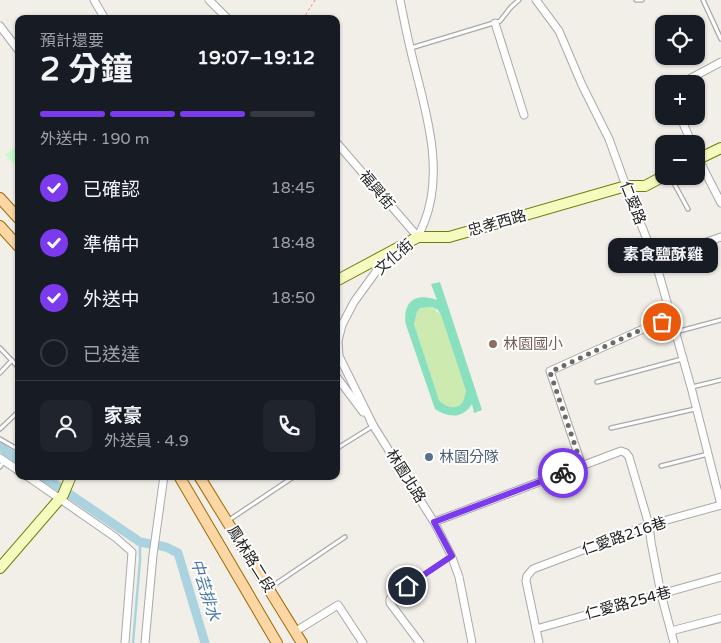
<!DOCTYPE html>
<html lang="zh-TW">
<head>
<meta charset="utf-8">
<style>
	:root { --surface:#171b24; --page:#20242c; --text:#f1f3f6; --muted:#9ea1a6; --line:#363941; --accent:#7c3aed }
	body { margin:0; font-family:"Varela Round","Noto Sans TC",sans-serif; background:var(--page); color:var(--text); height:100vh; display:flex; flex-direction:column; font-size:19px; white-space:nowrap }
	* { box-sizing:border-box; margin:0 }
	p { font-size:16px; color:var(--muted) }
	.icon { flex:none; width:28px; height:28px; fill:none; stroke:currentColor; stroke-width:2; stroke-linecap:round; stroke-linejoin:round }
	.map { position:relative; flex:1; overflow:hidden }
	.side { position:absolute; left:15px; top:15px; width:325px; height:465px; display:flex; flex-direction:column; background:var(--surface); border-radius:10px; box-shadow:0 1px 4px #0004 }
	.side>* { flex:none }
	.controls { position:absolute; left:655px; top:15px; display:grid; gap:10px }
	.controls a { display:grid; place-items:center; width:50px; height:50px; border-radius:10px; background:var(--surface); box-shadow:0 1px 4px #0004; font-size:25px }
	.pin { position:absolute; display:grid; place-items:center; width:42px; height:42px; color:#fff; margin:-21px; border:2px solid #fff; border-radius:50%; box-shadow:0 1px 5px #0007 }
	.courier { position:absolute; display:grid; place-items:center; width:50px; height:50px; margin:-25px; border:4px solid #7c3aed; border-radius:50%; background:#fff; color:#222; box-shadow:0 1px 6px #0007 }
	.bubble { position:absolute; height:35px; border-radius:10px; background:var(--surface); box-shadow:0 1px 4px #0004; font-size:16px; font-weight:700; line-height:35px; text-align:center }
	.head em { font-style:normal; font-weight:700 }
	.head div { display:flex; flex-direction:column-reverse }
	.head { display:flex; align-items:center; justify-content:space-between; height:85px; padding:0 25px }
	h1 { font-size:32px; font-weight:700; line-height:38px }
	.bar { display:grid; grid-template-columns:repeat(4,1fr); gap:8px 5px; align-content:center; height:60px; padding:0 25px }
	.bar i { height:6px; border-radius:4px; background:var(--line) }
	.bar .active { background:var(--accent) }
	.bar p { grid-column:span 4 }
	.line { display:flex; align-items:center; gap:12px; padding:0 25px; border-top:1px solid var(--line) }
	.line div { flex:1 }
	.round { display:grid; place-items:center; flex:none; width:52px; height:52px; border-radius:10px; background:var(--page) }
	ol { padding:0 25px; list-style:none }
	li { display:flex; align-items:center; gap:15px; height:55px }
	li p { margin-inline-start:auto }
	li .icon { padding:5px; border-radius:50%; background:var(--accent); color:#fff; stroke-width:4 }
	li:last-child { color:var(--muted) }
	li i { width:28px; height:28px; border:2px solid var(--line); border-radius:50% }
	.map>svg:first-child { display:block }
</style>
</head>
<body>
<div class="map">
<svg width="721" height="643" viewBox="0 0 721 643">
	<rect width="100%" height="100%" fill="#f2efe9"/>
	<path fill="#cdebb0" d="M 432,307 L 441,315 L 466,391 C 465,394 464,400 462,403 C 455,411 444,406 439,400 L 414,324 L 417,312 L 420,308 Z"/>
	<polygon fill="#c8facc" points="19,144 19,169 5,155"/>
	<path fill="#88e0be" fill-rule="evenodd" d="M 440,282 L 482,410 L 474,413 L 472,404 C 463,419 448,418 435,409 L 406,325 C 402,301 416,292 437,300 L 431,284 ZM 432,307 L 438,310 L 441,315 L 466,391 C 465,394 464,400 462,403 C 455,411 444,406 439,400 L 414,324 L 417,312 L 420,308 Z"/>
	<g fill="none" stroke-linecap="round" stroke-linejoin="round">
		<polyline stroke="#aad3df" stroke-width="2.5" points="133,643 140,560 140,542"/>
		<g stroke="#aad3df" stroke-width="9">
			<polyline points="0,447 19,460"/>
			<polyline points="43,476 140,542 166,547 178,553 205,643"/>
		</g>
		<defs>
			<g id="lane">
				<polyline points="636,0 642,0"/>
				<polyline points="703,0 721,39"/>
				<polyline points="411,48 500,21 511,7 519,0"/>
				<polyline points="670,176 688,209"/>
				<polyline points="676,332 721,320"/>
				<polyline points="0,348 19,368"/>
				<polyline points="0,373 12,360"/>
				<polyline points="597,382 682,359"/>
				<polyline points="692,387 721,380"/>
				<polyline points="611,428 695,409"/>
				<polyline points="0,429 19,411"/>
				<polyline points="0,439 19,450"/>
				<polyline points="336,449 373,426"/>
				<polyline points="661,466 708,454"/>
				<polyline points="0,467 4,461"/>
				<polyline points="229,520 295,476"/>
				<polyline points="271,587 345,537"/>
				<polyline points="391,598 451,556"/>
			</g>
			<g id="street">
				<polyline points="94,0 105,19"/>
				<polyline points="209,0 228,19"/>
				<path d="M 400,0 C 404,20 408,40 413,60 C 426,112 445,171 424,223 C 421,229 420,235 415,240"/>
				<polyline points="536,0 559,31 582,85 609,139 626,186 655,260 691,387 721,505"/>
				<polyline points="495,23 524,115"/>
				<polyline points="0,26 19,51"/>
				<polyline points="680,84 721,62"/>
				<polyline points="680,116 692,144"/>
				<polyline points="336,142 418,237"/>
				<polyline points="696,154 721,203"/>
				<polyline points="655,260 721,237"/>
				<polyline points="336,376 363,412"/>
				<polyline points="371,422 434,522 451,555 459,577 472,643"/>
				<polyline points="373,425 339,356 338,341 342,325 354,302 375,273 405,248"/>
				<polyline points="0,458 19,471"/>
				<polyline points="582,466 550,371 652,325 672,319"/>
				<polyline points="27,476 115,537 132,552 125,643"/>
				<polyline points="434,522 621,451 626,453 629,457 649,525 651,542 661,594 674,643"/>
				<polyline points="390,599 390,603 420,643"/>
				<polyline points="536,629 721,577"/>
				<polyline points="296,631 338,605 363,643"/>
				<polyline points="671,631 721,618"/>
				<polyline points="145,643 153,555 164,476"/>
				<polyline points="539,643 526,581 527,576 533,569 649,525 721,505"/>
			</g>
			<g id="secondary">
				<polyline points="696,160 721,148"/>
				<polyline points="336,281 418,237 449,237 626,186 645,186 664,176"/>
				<polyline points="0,568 63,495 71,476"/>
			</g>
			<g id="primary">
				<polyline points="0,198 19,219"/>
				<polyline points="0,226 19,247"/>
				<polyline points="179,476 277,643"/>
				<polyline points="199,476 302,643"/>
			</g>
		</defs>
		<use href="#lane" stroke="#a9a9a9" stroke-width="5.5"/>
		<use href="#street" stroke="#a9a9a9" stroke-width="9"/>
		<use href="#secondary" stroke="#707d05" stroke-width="12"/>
		<use href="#primary" stroke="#a06b00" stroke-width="12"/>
		<polyline stroke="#fa8072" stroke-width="1" stroke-dasharray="2.5 2.5" stroke-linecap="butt" points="303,19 315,0"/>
		<use href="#lane" stroke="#fff" stroke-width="3"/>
		<use href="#street" stroke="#fff" stroke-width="7"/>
		<use href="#secondary" stroke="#f7fabf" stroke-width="10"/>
		<use href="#primary" stroke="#fcd6a4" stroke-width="10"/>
	</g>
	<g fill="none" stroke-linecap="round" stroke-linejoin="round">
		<polyline stroke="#6b6a68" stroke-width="5" stroke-dasharray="0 9" points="563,473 582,466 550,372 636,332 662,322"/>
		<polyline stroke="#7c3aed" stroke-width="6" points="407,586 452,556 434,522 563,473"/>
	</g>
	<circle fill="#8d6e63" stroke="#fff" stroke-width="2" cx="493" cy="344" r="5"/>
	<circle fill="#5c6f8a" stroke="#fff" stroke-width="2" cx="429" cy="457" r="5"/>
	<g text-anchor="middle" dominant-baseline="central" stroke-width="4" stroke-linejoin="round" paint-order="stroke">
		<g font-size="15" fill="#222" stroke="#fff">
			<text transform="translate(377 190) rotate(50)">福興街</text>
			<text transform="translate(633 203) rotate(69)">仁愛路</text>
			<text transform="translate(497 223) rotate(-16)">忠孝西路</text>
			<text transform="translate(394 257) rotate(-41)">文化街</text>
			<text transform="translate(406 476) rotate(58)">林園北路</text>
			<text transform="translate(624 536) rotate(-19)">仁愛路216巷</text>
			<text transform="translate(251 559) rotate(58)">鳳林路二段</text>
			<text transform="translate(628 603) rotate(-15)">仁愛路254巷</text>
		</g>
		<g font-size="15" fill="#785e54" stroke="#fff" text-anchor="start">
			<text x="503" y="344">林園國小</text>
		</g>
		<g font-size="15" fill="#4e5e75" stroke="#fff" text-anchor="start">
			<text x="439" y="457">林園分隊</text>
		</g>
		<g font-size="16" font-style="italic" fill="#4a7aab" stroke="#fff">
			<text transform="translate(205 590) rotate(73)">中芸排水</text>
		</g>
	</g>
</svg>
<div class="controls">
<a><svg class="icon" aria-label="locate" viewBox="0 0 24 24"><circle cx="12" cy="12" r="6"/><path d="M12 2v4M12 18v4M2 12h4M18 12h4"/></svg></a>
<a>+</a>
<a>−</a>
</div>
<div class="pin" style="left:662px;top:322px;background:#ea580c"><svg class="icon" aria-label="bag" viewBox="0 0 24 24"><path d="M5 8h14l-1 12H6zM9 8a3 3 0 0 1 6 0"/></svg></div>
<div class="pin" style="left:407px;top:586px;background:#1f2937"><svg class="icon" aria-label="home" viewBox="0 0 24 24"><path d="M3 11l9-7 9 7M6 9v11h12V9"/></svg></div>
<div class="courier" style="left:563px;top:473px"><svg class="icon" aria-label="bike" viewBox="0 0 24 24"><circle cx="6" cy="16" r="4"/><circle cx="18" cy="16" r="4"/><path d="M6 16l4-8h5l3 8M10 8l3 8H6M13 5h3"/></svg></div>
<div class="bubble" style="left:608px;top:238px;width:110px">素食鹽酥雞</div>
<section class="side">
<div class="head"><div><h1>2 分鐘</h1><p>預計還要</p></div><em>19:07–19:12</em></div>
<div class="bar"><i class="active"></i><i class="active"></i><i class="active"></i><i></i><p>外送中 · 190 m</p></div>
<ol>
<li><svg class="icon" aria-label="check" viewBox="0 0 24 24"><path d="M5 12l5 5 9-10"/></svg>已確認<p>18:45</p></li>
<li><svg class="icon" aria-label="check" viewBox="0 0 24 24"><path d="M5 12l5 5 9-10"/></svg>準備中<p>18:48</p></li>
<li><svg class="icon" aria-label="check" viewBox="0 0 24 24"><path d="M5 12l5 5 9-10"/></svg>外送中<p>18:50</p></li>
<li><i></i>已送達</li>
</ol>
<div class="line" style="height:90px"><a class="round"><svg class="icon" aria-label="person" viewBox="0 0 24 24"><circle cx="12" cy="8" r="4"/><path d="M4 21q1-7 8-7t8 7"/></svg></a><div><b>家豪</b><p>外送員 · 4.9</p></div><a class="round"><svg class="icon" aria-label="phone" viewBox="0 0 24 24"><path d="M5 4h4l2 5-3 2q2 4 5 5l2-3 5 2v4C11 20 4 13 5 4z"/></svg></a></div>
</section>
</div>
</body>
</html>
